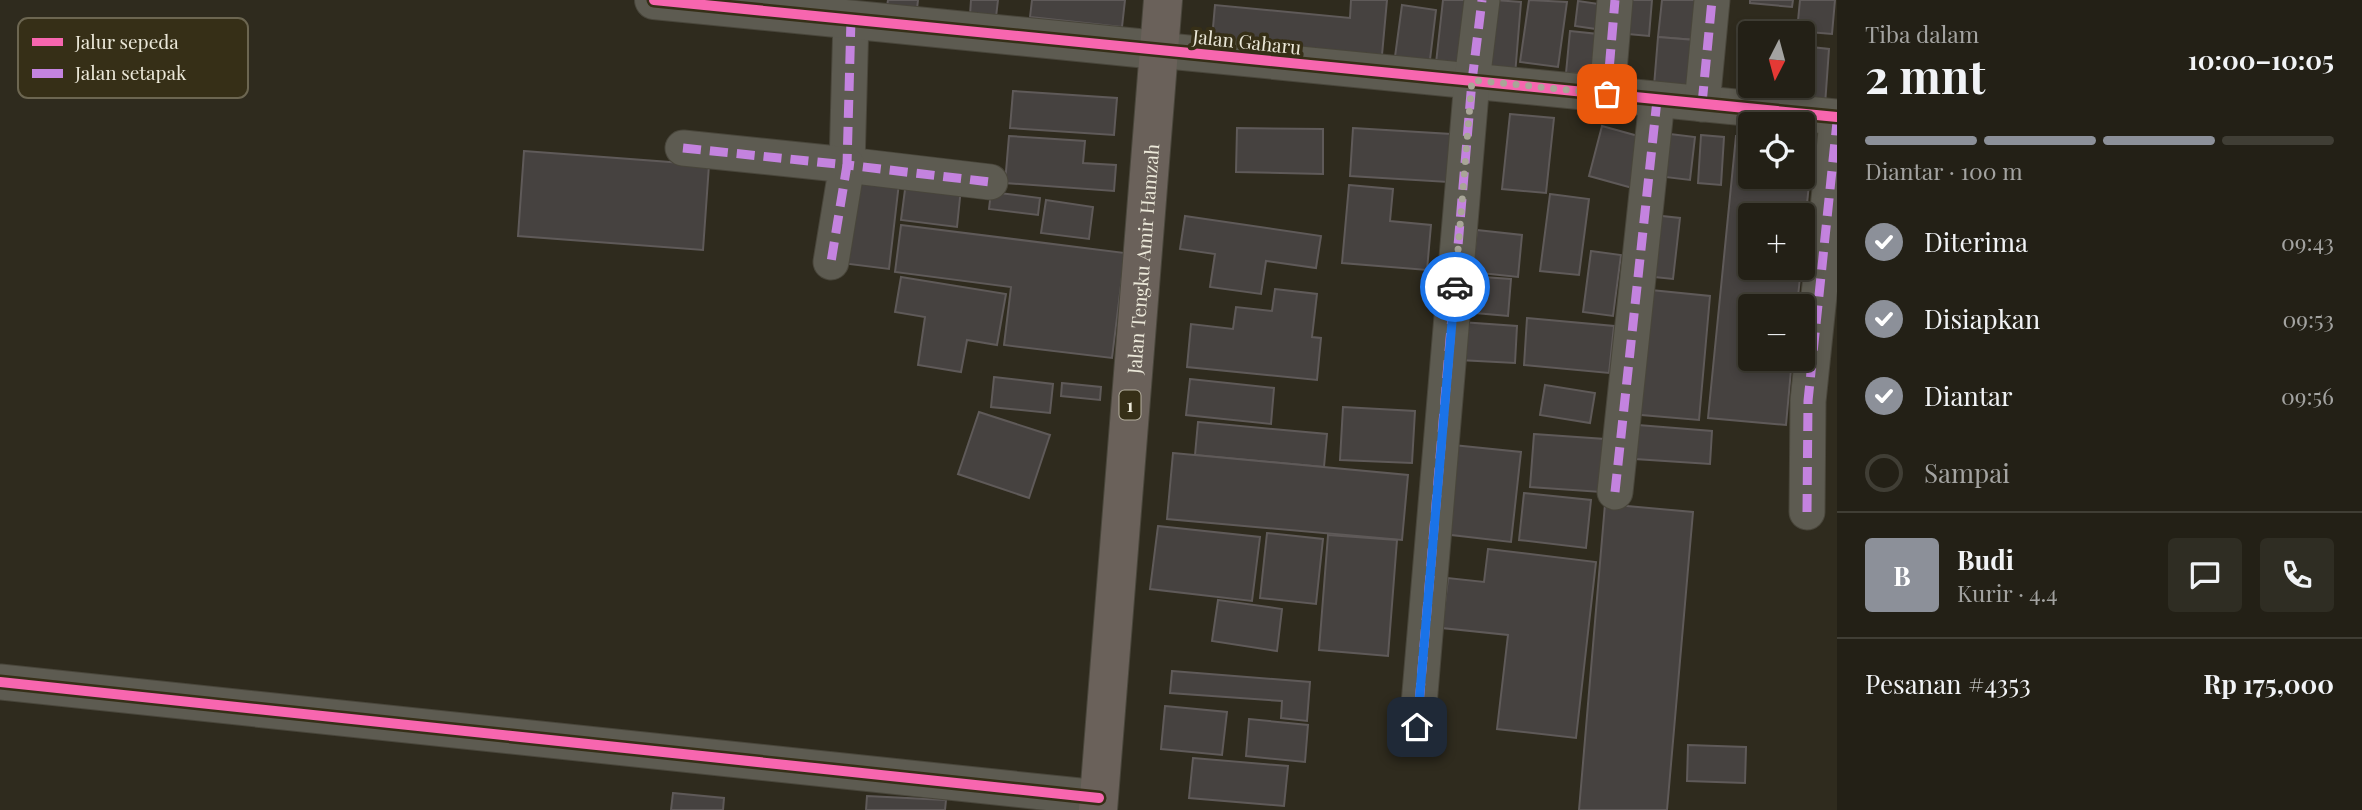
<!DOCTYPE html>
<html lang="id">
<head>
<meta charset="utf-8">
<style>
	:root { --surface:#232016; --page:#2f2d23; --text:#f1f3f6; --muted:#a3a3a1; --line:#403e35; --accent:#8c9099 }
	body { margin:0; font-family:"Playfair Display",serif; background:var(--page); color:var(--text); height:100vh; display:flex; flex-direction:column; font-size:26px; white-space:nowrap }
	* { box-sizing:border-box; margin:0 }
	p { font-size:23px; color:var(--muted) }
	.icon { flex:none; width:38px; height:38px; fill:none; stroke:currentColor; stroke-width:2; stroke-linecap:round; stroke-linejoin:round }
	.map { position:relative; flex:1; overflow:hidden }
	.side { display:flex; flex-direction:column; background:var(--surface); width:525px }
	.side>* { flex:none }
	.needle { width:46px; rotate:186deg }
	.buttons { position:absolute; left:1738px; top:21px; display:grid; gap:14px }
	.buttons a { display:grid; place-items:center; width:77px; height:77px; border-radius:7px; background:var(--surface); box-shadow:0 4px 10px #0003,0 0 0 2px var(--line); font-size:35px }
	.pin { position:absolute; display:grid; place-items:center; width:60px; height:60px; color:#fff; margin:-30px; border-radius:14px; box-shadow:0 4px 10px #0006 }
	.courier { position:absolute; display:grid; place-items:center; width:70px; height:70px; margin:-35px; border:5px solid #1a73e8; border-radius:50%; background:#fff; color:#222; box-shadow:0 2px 9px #0007 }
	.head em { font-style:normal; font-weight:700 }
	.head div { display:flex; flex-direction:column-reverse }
	.head { display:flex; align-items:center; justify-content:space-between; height:119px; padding:0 28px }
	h1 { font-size:46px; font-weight:700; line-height:52px }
	.bar { display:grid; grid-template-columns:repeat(4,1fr); gap:10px 7px; align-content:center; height:84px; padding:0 28px }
	.bar i { height:9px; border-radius:5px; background:var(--line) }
	.bar .selected { background:var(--accent) }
	.bar p { grid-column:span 4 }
	.line { display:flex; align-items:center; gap:18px; padding:0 28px; border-top:2px solid var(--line) }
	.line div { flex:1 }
	.round { display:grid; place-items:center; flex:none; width:74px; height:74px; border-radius:7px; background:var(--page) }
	ol { padding:0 28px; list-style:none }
	li { display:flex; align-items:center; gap:21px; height:77px }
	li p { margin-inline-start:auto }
	li .icon { padding:7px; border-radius:50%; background:var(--accent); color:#fff; stroke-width:4 }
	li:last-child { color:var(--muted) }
	li i { width:38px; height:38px; border:4px solid var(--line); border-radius:50% }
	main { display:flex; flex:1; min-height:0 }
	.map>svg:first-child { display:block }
</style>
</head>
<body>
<main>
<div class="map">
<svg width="1837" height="810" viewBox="0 0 1837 810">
	<rect width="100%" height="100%" fill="#2f2b1e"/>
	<g fill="#464240" stroke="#5f5a59" stroke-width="2">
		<polygon points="888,0 918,0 917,9 887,6"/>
		<polygon points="971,0 998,0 996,17 970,15"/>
		<polygon points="1032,0 1125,0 1122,27 1030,17"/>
		<polygon points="1351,0 1387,0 1381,66 1211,50 1215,5 1350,18"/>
		<polygon points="1443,0 1470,0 1462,66 1436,63"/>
		<polygon points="1495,0 1521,2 1515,75 1482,73"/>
		<polygon points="1529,0 1567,2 1558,67 1520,62"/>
		<polygon points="1620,0 1652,0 1649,36 1617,33"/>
		<polygon points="1662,0 1699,0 1695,40 1658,37"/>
		<polygon points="1750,0 1793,0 1792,7 1750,3"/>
		<polygon points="1800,0 1835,0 1832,34 1797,31"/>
		<polygon points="1578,1 1599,4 1596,29 1575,26"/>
		<polygon points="1402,5 1436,10 1429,68 1394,64"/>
		<polygon points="1570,31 1598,34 1595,75 1566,73"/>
		<polygon points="1744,35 1750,35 1750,86 1779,86 1778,98 1740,96"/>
		<polygon points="1658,37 1695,40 1690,90 1654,86"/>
		<polygon points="1802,46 1829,49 1825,105 1795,103 1796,86 1802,86"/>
		<polygon points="1013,91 1117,98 1114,135 1010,128"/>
		<polygon points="1510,114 1554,118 1546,193 1502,189"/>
		<polygon points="1602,126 1649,139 1636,189 1589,176"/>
		<polygon points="1237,128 1323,129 1323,174 1236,172"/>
		<polygon points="1353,128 1451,134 1448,182 1350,176"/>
		<polygon points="1670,134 1695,137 1690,180 1665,177"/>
		<polygon points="1701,135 1724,137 1721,185 1698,183"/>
		<polygon points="1009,136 1085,141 1083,163 1116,165 1114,191 1005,183"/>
		<polygon points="1736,136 1750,137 1750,177 1802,177 1802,142 1813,143 1802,255 1802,215 1750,215 1750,268 1801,268 1797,306 1750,306 1750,359 1792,359 1786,425 1708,418"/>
		<polygon points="524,151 709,165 703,250 518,236"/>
		<polygon points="851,178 899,183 889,269 841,263"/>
		<polygon points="906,182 961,188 957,227 901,220"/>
		<polygon points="1349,185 1393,189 1390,221 1431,225 1427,270 1342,263"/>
		<polygon points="991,192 1040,198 1038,215 989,209"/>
		<polygon points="1550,194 1589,199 1579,275 1540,271"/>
		<polygon points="1046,200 1093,207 1089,239 1041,233"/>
		<polygon points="1653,215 1680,218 1673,279 1645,276"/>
		<polygon points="1185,216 1321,236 1316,268 1266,261 1261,294 1210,287 1215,254 1180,249"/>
		<polygon points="901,225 1125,253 1112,358 1004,345 1011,287 895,272"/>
		<polygon points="1477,230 1522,235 1518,277 1472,272"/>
		<polygon points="1591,251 1621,255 1613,316 1583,312"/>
		<polygon points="1468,276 1511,279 1508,316 1464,312"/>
		<polygon points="901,277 1006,294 997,345 967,340 961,372 918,365 925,317 895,312"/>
		<polygon points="1275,289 1317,294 1312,337 1321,338 1317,380 1187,367 1191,324 1233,329 1236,307 1272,311"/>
		<polygon points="1641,289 1710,296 1699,420 1630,414"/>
		<polygon points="1527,318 1614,326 1609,373 1524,365"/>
		<polygon points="1461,322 1517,326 1515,363 1459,360"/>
		<polygon points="994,377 1053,384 1050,413 991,407"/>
		<polygon points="1190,379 1274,388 1271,424 1186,415"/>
		<polygon points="1062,383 1101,387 1100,400 1061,396"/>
		<polygon points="1545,385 1595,393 1590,423 1540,415"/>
		<polygon points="1343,407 1415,411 1412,463 1340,460"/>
		<polygon points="979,412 1050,435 1029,498 958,474"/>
		<polygon points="1198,422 1327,434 1324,467 1195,455"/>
		<polygon points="1638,425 1712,431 1710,464 1635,459"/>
		<polygon points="1534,434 1605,439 1601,492 1530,487"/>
		<polygon points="1453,445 1521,452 1511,542 1443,534"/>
		<polygon points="1173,453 1408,475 1402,540 1167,519"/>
		<polygon points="1524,493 1591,500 1586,548 1519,540"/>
		<polygon points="1605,504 1693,512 1667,810 1579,810"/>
		<polygon points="1158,526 1260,537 1252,601 1150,589"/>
		<polygon points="1267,533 1323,539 1316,604 1260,598"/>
		<polygon points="1328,535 1397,540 1388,656 1319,650"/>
		<polygon points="1488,549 1596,562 1576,738 1497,729 1508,635 1442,628 1448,578 1484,582"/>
		<polygon points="1218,600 1282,609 1277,651 1212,641"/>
		<polygon points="1172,671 1310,682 1307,721 1281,718 1282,701 1170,693"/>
		<polygon points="1165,706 1227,712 1222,755 1161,749"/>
		<polygon points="1249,719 1308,725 1305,762 1246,756"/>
		<polygon points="1688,745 1746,747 1745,783 1687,781"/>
		<polygon points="1193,758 1288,766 1284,806 1189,798"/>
		<polygon points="673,793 724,798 723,810 671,810"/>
		<polygon points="867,796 946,800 945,810 866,810"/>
	</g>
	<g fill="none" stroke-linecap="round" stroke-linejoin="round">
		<defs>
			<g id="minor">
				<polyline points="851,19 847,165 990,182"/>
				<polyline points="1158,50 1837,117"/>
				<polyline points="1607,94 1615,0"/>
				<polyline points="1702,104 1712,0"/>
				<polyline points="683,148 847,165 831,262"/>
				<polyline points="1615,492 1657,100"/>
				<polyline points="1807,512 1808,401 1837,122"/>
				<polyline points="0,682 1099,798"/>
				<polyline points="1417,728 1472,81 1482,0"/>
			</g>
			<polyline id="tertiary" points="654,0 1158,50"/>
			<g id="primary">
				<path id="s1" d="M 1098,810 L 1163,0"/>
			</g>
		</defs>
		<use href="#minor" stroke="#49463b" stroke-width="37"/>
		<use href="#tertiary" stroke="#49463b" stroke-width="40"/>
		<use href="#primary" stroke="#49463b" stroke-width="40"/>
		<use href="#minor" stroke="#5d5b51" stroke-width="35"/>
		<use href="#tertiary" stroke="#5d5b51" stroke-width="38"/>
		<use href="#primary" stroke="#6a615a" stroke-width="38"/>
		<g stroke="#c483df" stroke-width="9" stroke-dasharray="18 9" stroke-linecap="butt">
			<polyline points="851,19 847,165 990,182"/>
			<polyline points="1607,94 1615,0"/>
			<polyline points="1702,104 1712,0"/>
			<polyline points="683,148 847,165 831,262"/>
			<polyline points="1615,492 1657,100"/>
			<polyline points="1807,512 1808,401 1837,122"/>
			<polyline points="1417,728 1472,81 1482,0"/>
		</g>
		<defs>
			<g id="cycleway">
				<polyline points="654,0 1837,117"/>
				<polyline points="0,682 1099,798"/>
			</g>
		</defs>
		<use href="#cycleway" stroke="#362f17" stroke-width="15"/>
		<use href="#cycleway" stroke="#f766af" stroke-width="10"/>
	</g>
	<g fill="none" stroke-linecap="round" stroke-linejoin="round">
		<polyline stroke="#a9a698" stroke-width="7" stroke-dasharray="0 12.6" points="1455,287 1472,80 1607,94"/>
		<polyline stroke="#1a73e8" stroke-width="9" points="1417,727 1455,287"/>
	</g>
	<g text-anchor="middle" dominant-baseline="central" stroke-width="7" stroke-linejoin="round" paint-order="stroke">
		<rect fill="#362f17" stroke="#b5b09f" stroke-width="2" x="1119.5" y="390.5" width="21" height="29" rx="5"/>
		<g font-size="18" font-weight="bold" fill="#ebe8d9">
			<text x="1130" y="405">1</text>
		</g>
		<g font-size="19" fill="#ebe8d9" stroke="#362f17">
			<text transform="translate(1247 41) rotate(6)">Jalan Gaharu</text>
			<text stroke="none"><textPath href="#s1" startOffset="553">Jalan Tengku Amir Hamzah</textPath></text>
		</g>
	</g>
	<rect x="18" y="18" width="230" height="80" rx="10" fill="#362f17" stroke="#6c6651" stroke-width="2"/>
	<rect x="32" y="38" width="31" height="8" fill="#f766af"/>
	<rect x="32" y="69" width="31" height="9" fill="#c483df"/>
	<g font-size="19" fill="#ebe8d9">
		<text x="75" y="49">Jalur sepeda</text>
		<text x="75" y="80">Jalan setapak</text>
	</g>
</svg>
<div class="buttons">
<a><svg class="needle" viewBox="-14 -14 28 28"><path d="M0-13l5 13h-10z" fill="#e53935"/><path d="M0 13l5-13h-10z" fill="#a3a3a1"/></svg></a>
<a><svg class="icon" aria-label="locate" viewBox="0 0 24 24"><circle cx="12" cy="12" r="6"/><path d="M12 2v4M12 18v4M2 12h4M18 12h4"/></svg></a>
<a>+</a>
<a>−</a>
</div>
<div class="pin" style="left:1607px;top:94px;background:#ea580c"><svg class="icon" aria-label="bag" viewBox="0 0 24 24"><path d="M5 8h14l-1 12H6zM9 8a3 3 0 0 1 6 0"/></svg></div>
<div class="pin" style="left:1417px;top:727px;background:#1f2937"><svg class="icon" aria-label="home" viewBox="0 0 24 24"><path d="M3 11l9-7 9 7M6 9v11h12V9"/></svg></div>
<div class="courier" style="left:1455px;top:287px"><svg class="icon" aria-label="car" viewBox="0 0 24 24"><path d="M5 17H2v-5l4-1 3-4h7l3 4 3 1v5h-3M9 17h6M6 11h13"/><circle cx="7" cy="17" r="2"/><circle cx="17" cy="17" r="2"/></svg></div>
</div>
<section class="side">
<div class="head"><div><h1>2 mnt</h1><p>Tiba dalam</p></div><em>10:00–10:05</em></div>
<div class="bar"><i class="selected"></i><i class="selected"></i><i class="selected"></i><i></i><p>Diantar · 100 m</p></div>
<ol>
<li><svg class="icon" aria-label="check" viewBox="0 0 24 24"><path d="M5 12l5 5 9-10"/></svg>Diterima<p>09:43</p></li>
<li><svg class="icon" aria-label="check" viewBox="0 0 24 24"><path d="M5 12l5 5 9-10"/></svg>Disiapkan<p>09:53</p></li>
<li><svg class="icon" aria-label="check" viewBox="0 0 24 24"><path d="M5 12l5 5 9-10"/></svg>Diantar<p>09:56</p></li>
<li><i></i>Sampai</li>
</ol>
<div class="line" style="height:126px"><b class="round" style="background:var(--accent);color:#fff">B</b><div><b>Budi</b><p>Kurir · 4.4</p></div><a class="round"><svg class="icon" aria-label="chat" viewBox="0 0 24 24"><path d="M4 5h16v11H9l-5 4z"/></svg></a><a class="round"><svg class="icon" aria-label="phone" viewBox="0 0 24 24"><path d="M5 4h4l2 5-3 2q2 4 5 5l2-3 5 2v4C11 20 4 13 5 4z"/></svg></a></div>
<div class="line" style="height:91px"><div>Pesanan #4353</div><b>Rp 175,000</b></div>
</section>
</main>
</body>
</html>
